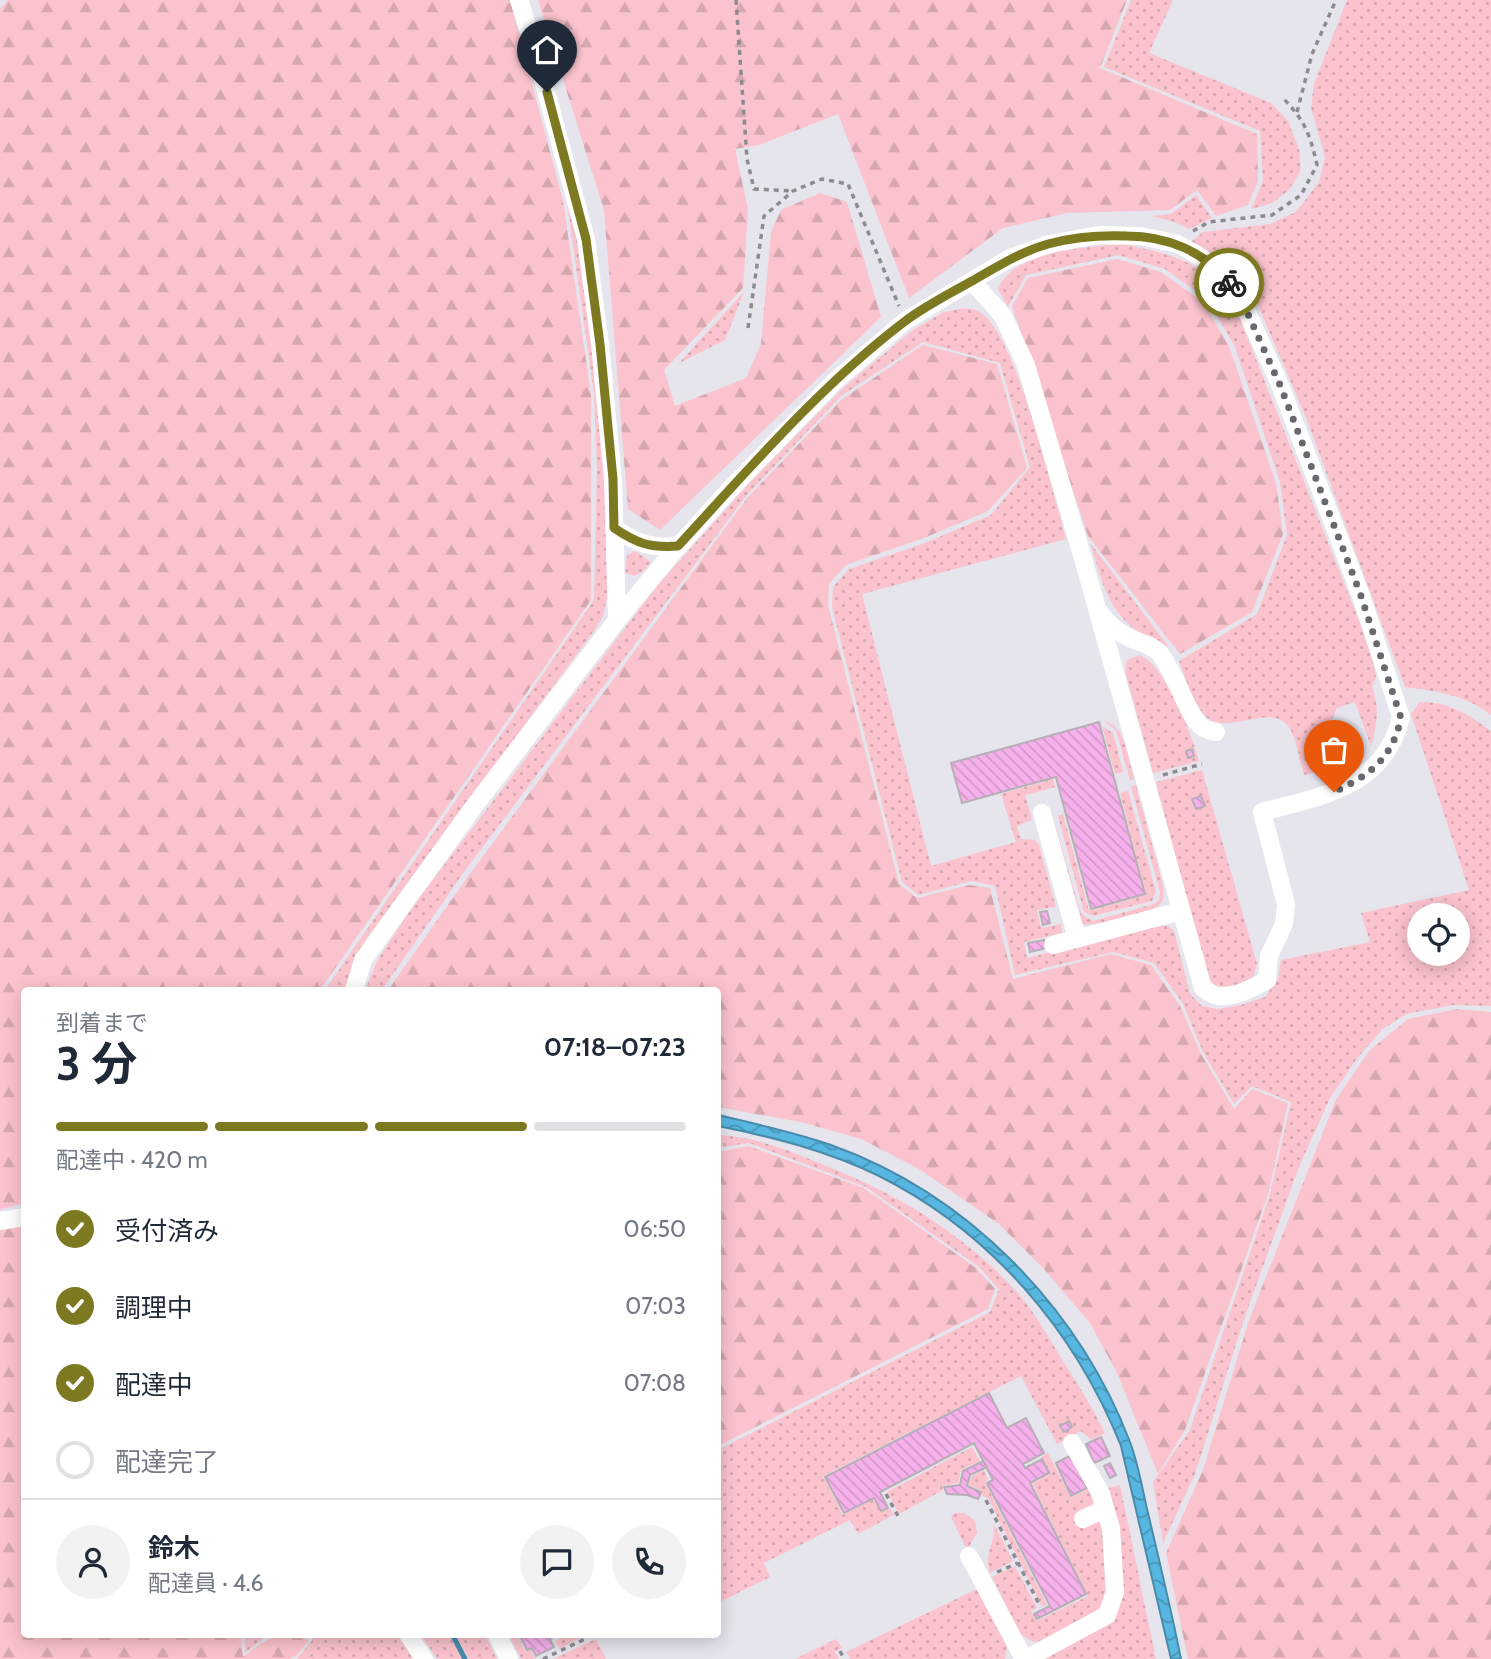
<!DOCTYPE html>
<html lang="ja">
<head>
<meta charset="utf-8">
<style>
	:root { --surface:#fff; --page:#f2f2f3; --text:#1f2937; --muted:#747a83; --line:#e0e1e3; --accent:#7c7920 }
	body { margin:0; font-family:Cabin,"Noto Sans JP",sans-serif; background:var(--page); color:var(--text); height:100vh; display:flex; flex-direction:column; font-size:26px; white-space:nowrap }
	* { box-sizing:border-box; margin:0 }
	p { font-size:23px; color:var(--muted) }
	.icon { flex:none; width:38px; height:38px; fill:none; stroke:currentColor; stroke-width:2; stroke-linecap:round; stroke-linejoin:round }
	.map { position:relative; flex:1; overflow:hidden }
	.sheet { position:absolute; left:21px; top:987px; width:700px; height:651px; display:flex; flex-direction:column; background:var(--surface); border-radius:7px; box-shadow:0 4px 18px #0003 }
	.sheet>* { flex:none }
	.tools { position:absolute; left:1407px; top:903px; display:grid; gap:14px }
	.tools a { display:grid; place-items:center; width:63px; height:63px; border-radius:50%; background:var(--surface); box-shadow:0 4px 18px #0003; font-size:35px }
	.pin { position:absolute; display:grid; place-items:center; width:60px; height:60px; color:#fff; margin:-72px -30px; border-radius:50% 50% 50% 0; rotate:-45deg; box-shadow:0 0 7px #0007 }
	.pin .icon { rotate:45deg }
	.courier { position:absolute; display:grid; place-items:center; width:70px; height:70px; margin:-35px; border:5px solid #7c7920; border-radius:50%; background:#fff; color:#222; box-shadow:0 2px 9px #0007 }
	.head em { font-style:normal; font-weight:700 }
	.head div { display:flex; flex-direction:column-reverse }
	.head { display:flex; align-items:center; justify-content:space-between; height:119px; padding:0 35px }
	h1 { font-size:46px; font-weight:700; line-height:52px }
	.bar { display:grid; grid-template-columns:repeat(4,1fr); gap:10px 7px; align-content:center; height:84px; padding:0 35px }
	.bar i { height:9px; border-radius:5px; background:var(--line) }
	.bar .on { background:var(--accent) }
	.bar p { grid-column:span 4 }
	.line { display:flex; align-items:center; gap:18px; padding:0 35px; border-top:2px solid var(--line) }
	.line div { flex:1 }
	.round { display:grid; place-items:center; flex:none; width:74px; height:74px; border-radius:37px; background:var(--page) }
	ol { padding:0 35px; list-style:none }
	li { display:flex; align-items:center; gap:21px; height:77px }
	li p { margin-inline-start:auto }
	li .icon { padding:7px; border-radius:50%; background:var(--accent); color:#fff; stroke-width:4 }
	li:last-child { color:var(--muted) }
	li i { width:38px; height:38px; border:4px solid var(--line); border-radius:50% }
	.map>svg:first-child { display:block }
</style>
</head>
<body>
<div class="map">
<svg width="1491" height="1659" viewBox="0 0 1491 1659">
	<defs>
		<pattern id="grass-dots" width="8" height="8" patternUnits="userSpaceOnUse" patternTransform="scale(1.75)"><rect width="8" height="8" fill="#fbc3cd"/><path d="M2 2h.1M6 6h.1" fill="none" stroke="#d7a7b0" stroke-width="1.8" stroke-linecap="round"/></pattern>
		<pattern id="forest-firs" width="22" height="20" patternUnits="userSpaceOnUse" patternTransform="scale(1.75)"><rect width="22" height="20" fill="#fbc3cd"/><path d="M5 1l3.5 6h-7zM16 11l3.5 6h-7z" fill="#d7a7b0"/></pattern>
		<pattern id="water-waves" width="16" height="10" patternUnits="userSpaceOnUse" patternTransform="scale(1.75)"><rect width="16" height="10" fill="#57b7e1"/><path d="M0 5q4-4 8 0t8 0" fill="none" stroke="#4895b6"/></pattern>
		<pattern id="building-back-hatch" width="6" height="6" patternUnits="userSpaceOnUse" patternTransform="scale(1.75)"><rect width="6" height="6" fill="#f6b1ec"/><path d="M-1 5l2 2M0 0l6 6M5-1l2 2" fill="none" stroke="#d398ca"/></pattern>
	</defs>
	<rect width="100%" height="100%" fill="#e6e4ed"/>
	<g fill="url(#grass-dots)" fill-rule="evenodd">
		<polygon points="1131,0 1173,0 1149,53 1271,103 1288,121 1299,149 1301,170 1289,190 1272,203 1251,209 1263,181 1260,131 1104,67"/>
		<path d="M 1347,0 L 1491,0 L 1491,715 C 1467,695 1435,691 1405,687 L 1307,420 L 1248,282 L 1219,257 L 1191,242 L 1203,232 L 1270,224 L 1296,212 L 1319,182 L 1325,157 L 1311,108 L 1314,84 Z"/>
		<polygon points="536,84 577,226 603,432 608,593 603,616 594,631 367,938 344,990 325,990 594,600 597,469 594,393 567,203"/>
		<polygon points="1196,195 1212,218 1189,229 1172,221 1151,216 1171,214"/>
		<path d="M 1124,244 C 1186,258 1203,261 1239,316 L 1361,626 L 1373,662 L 1376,677 L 1372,686 C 1380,710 1377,722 1371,746 L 1355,702 L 1337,708 L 1332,720 L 1340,747 L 1329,751 L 1333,767 L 1304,775 C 1300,761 1297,742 1290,729 C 1274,701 1233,734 1209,719 C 1195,710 1185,676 1179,661 L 1257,614 L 1287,535 L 1280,482 L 1235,347 L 1207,299 L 1165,269 L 1119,255 L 1026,275 L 1008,307 L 998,289 C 1014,250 1087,247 1124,244 Z"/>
		<polygon points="744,292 725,340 679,363"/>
		<path d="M 965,308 C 969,309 976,309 980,312 C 1016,334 1053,494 1066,539 L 862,594 L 931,866 L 1016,842 L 1001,794 L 1053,779 L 1055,787 L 1025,795 L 1032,820 L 1017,826 L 1021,839 L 1035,840 L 1039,845 L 1056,907 L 1037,910 L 1041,928 L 1061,924 L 1062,933 L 1024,942 L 1027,958 L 1157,925 L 1168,926 L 1174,931 L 1190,994 L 1202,1006 L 1218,1009 L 1241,1005 L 1265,997 L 1278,979 L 1281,960 L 1370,942 L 1361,913 L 1469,890 L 1411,714 L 1420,702 C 1447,701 1470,715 1491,731 L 1491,1006 L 1453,1005 L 1406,1014 L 1383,1029 L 1358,1057 L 1330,1098 L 1299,1167 L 1245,1316 L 1195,1474 L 1163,1543 L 1153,1482 L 1190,1430 L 1270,1194 L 1291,1102 L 1252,1086 L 1234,1104 L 1203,1052 L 1183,1004 L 1154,963 L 1113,952 L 1015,975 L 995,886 L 971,881 L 918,895 L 902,882 L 832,607 L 833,587 L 849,569 L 922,544 L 991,515 L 1030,467 L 1000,363 L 923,342 L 841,396 L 746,496 L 464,872 L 382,990 L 365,990 L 377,961 L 413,906 L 657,586 L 753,479 L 844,387 L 913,330 L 944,312 ZM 1419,915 L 1458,915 L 1458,954 L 1419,954 Z"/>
		<path d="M 1090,543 L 1169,647 C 1160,642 1148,638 1139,632 C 1107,611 1101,577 1090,543 Z"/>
		<polygon points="635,551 651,562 642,572 634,576 625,573 627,555"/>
		<path d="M 1139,655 C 1165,664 1191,734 1199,761 L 1153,773 L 1125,671 L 1127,660 Z"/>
		<path d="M 1104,721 C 1126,725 1128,760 1134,779 L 1130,780 L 1116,730 Z"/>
		<polygon points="1102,726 1113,733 1123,772 1115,774"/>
		<path d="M 1202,770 L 1257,964 C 1256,966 1255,973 1254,975 C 1248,985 1221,991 1212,983 C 1211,982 1206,974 1206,973 L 1156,782 Z"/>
		<path d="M 1136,785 L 1162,882 C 1163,889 1166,896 1161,903 C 1155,913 1093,927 1081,924 L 1050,821 L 1053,818 L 1081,914 L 1093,921 L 1154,904 L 1159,900 L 1160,892 L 1131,787 Z"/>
		<polygon points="1128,791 1156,892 1152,901 1093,916 1084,912 1058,816 1063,814 1089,911 1146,895 1120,793"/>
		<path d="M 718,1135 C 754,1136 791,1151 824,1165 C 899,1195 963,1233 1018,1293 C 1034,1312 1047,1334 1059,1355 C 1075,1380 1092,1406 1105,1433 L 1092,1440 L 1081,1431 L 1057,1444 L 1021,1376 L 823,1476 L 843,1515 L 874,1499 L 881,1512 L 890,1508 L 894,1515 L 858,1534 L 850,1520 L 764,1563 L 770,1577 L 718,1603 L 718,1450 L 990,1312 L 999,1289 L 979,1267 L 866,1187 L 749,1143 L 718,1148 Z"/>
		<polygon points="972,1447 980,1461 961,1470 958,1483 942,1486 943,1490 899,1514 887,1492"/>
		<polygon points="1048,1453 1071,1498 1088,1489 1093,1500 1093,1508 1102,1523 1106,1598 1103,1609 1040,1641 1034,1642 1021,1635 992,1577 1015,1566 1037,1608 1031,1611 1037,1621 1088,1596 1032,1484 1050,1474 1041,1457"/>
		<polygon points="984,1470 988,1479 985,1482 1047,1605 1042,1607 988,1498 981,1495 982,1491 969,1485 971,1477"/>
		<polygon points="1120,1485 1156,1659 1042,1659 1114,1621 1120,1606 1123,1580 1117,1519 1109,1488"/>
		<polygon points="954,1513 964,1513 975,1521 977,1533 969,1547 965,1546 951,1517"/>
		<path d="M 994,1524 L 1013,1561 L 990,1573 C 983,1556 996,1542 994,1524 Z"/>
		<polygon points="977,1589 1007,1647 1005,1659 850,1659 846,1652"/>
		<polygon points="300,1634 397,1635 414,1659 297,1659 313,1639"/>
		<polygon points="244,1635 245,1634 276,1635 266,1636 245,1653"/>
		<polygon points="421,1635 449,1635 463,1659 437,1659"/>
		<polygon points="455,1635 485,1635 497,1659 469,1659"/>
		<polygon points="509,1635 517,1635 526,1652 531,1650 535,1659 521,1659"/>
		<polygon points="567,1635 578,1635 580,1638 559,1649 555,1641"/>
		<polygon points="596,1639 606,1659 553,1659"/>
		<polygon points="836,1639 842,1648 835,1651 839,1659 795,1659"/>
	</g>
	<g fill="url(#forest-firs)">
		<polygon points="8,0 510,0 563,201 591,395 591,600 320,990 24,990 24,1203 0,1210 0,9"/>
		<polygon points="538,0 1127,0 1100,68 1257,134 1258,181 1248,205 1216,216 1197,190 1170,210 1067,213 1003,228 909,298 838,114 759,145 735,149 748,209 743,288 664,370 675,406 746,378 761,344 771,232 781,210 820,193 847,202 881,317 660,530 628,509 604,210"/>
		<polygon points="1117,259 1161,272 1203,302 1229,346 1276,483 1283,534 1252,612 1180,654 1088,536 1012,306 1028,278"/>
		<polygon points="923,345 997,364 1027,468 988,511 924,538 846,565 829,584 828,605 899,884 917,898 969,885 990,888 1013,979 1111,954 1151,965 1180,1006 1201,1054 1234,1109 1252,1089 1288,1103 1269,1191 1185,1430 1158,1474 1117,1373 1090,1323 1042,1267 999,1224 919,1169 861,1139 805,1123 718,1107 718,990 388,990 469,875 748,497 841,400"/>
		<polygon points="1457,1009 1491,1012 1491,1659 1188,1659 1166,1553 1203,1470 1249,1320 1336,1099 1370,1050 1408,1019"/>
		<polygon points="748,1146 864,1188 976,1268 995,1289 988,1309 718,1446 718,1152"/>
		<path d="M 24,1225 L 24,1634 L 241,1635 L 243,1657 C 268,1637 276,1631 309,1640 L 297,1655 L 290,1659 L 0,1659 L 0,1230 Z"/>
	</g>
	<path fill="url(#water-waves)" stroke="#488baa" stroke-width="2" d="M 718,1115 C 756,1124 794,1132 831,1145 C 968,1194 1078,1307 1130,1442 C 1138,1463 1142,1487 1147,1509 C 1159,1559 1171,1609 1181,1659 L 1171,1659 L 1121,1446 C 1075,1331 991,1232 879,1176 C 828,1151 773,1137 718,1126 Z"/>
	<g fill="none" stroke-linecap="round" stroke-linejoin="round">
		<polyline stroke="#488baa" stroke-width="5" points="452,1634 465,1659"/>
	</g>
	<g fill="url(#building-back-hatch)" stroke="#b6afb5" stroke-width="2">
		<polygon points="1099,722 1145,894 1091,909 1056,777 962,803 951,763"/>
		<polygon points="1192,749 1194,756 1188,758 1186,751"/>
		<polygon points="1201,796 1205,806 1196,809 1192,799"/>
		<polygon points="1047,911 1050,923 1043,925 1040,912"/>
		<polygon points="1044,940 1046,948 1030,952 1028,943"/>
		<polygon points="989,1393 1007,1428 1026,1418 1044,1453 1023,1464 1025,1468 1042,1459 1049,1473 1030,1483 1086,1594 1037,1619 1034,1614 1050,1606 987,1483 993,1480 974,1443 880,1492 888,1508 881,1511 874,1498 844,1513 825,1477"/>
		<polygon points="1069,1421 1072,1427 1064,1432 1060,1426"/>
		<polygon points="1101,1437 1110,1456 1094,1463 1086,1444"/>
		<polygon points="1071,1455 1087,1488 1071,1496 1056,1463"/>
		<polygon points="983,1461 987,1467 970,1475 967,1486 981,1492 978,1499 967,1495 947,1494 944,1487 960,1485 963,1471"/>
		<polygon points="1110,1463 1116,1475 1110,1478 1104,1466"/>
		<polygon points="519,1634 558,1634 550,1639 554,1647 536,1656 532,1648 527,1650"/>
	</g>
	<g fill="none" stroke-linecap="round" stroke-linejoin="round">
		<g stroke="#8c8b91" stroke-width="3.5" stroke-dasharray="5 5" stroke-linecap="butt">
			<polyline points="736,0 747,159 754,189 793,191"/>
			<polyline points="1297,112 1312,54 1336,0"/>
			<path d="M 1193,231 L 1209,222 L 1272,215 L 1301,195 L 1317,165 C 1310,134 1305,121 1283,98"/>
			<polyline points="748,328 764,216 793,191 822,179 848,184 899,306"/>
			<polyline points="1163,775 1202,764"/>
			<polyline points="886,1494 898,1516"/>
			<polyline points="986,1500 1040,1606"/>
			<polyline points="997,1572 1018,1563"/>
			<polyline points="840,1651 843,1657"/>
			<polyline points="543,1659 585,1639 582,1634"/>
		</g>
		<g stroke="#fff" stroke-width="18">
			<polyline points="519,0 533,43 586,239 600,344 613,479 617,620"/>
			<path d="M 614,528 C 638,544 650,548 678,546"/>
			<path d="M 1100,613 C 1107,622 1114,629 1124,635 C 1136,643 1153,643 1161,655 C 1176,676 1184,705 1197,722 C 1202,729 1208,731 1216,732"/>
			<polyline points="1042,813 1077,938"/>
			<polyline points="1053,945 1181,911"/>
			<path d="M 354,990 L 363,960 L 475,805 L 617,620 L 673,552 L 735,484 L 835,381 L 905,321 L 1010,258 L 1049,244 L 1098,235 L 1141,236 L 1178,244 L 1201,257 L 1222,274 L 1243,303 L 1280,385 L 1360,593 L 1401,717 C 1385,787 1322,796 1262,812 L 1286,904 L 1284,924 L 1269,956 L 1267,980 C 1253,988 1234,998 1218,996 C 1213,996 1207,991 1203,988 L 1084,562 L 1026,365 L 1003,316 L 972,281"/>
			<polyline points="0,1221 24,1217"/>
			<polyline points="1083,1519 1105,1509"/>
			<polyline points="969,1556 1024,1659"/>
			<polyline points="408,1634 424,1659"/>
			<polyline points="497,1634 509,1659"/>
			<polyline points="1026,1659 1107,1615 1115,1592 1111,1528 1100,1492 1072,1443"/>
		</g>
	</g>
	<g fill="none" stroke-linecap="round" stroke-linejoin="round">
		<path stroke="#69686d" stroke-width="7" stroke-dasharray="0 12.6" d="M 1229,283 L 1243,303 L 1280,385 L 1360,593 L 1401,718 C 1392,759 1370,775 1334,792"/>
		<path stroke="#7c7920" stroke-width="9" d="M 547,92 L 586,239 L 600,344 L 613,479 L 614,528 C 638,544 650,548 678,546 C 750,468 820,386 904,322 C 925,306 949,294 972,281 C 997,267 1020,252 1048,244 C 1074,237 1101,235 1127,236 C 1166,236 1205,251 1229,283"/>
	</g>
</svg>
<div class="tools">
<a><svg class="icon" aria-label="locate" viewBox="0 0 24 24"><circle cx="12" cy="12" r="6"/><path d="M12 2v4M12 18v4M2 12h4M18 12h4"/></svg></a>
</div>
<div class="pin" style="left:1334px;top:792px;background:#ea580c"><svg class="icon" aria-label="bag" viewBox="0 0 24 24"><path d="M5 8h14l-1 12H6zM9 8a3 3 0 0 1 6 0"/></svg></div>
<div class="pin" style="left:547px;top:92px;background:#1f2937"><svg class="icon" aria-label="home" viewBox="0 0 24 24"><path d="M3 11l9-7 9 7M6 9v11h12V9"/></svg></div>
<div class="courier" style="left:1229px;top:283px"><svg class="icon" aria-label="bike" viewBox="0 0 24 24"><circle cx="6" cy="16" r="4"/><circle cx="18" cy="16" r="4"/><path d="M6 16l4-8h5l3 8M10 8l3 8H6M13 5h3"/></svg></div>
<section class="sheet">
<div class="head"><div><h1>3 分</h1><p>到着まで</p></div><em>07:18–07:23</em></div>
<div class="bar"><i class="on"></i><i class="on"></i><i class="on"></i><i></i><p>配達中 · 420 m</p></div>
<ol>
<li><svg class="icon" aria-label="check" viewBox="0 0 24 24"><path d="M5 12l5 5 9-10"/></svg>受付済み<p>06:50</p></li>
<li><svg class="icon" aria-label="check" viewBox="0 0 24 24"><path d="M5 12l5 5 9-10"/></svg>調理中<p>07:03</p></li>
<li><svg class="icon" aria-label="check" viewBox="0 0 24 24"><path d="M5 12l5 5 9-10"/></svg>配達中<p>07:08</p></li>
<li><i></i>配達完了</li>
</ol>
<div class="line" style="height:126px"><a class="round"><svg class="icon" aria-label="person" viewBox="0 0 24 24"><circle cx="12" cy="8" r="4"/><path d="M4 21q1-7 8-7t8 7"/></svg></a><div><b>鈴木</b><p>配達員 · 4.6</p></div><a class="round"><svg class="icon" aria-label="chat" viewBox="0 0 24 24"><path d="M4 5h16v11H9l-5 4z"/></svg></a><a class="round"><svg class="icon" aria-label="phone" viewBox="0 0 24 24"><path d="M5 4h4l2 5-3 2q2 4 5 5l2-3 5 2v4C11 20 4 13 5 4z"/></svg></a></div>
</section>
</div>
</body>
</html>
